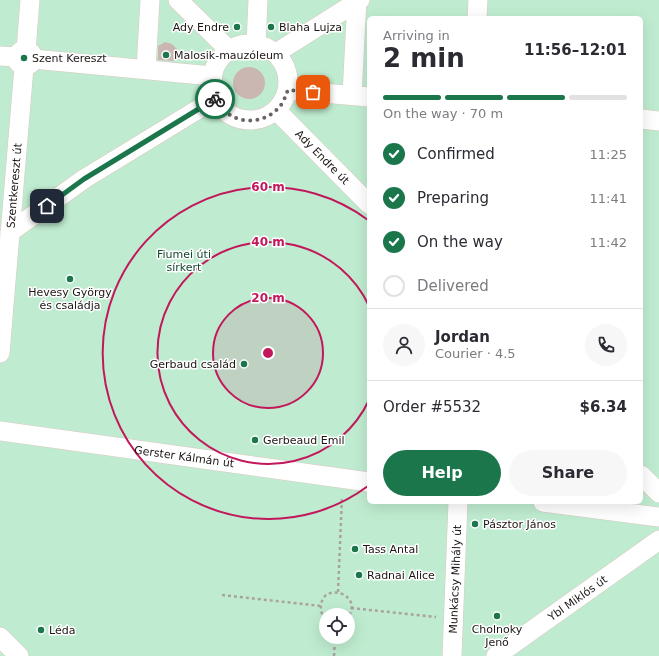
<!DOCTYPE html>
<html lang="en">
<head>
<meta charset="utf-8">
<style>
	:root { --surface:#fff; --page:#f7f7f7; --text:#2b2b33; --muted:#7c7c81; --line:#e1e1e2; --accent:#1b764c }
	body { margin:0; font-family:"DejaVu Sans",sans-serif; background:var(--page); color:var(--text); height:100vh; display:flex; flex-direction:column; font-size:15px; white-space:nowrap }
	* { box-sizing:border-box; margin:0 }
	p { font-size:13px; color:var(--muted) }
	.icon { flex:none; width:22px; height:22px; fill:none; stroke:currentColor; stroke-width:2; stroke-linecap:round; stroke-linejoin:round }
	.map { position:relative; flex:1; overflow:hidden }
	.sheet { position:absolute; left:367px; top:16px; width:276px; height:488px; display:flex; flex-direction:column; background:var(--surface); border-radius:6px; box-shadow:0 4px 16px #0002 }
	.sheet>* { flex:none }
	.buttons { position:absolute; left:319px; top:608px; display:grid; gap:8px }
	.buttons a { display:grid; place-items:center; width:36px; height:36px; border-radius:50%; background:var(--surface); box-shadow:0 4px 16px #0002; font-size:20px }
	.pin { position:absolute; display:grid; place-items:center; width:34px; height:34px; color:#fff; margin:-17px; border-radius:8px; box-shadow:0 2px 6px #0006 }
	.courier { position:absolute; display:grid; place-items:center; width:40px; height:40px; margin:-20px; border:3px solid #1b764c; border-radius:50%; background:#fff; color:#222; box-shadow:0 1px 5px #0007 }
	.summary em { font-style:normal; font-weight:600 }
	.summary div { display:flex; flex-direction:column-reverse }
	.summary { display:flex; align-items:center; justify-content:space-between; height:68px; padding:0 16px }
	h1 { font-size:26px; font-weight:600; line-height:30px }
	.bar { display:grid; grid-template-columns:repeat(4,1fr); gap:6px 4px; align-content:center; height:48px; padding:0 16px }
	.bar i { height:5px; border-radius:3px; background:var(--line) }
	.bar .on { background:var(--accent) }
	.bar p { grid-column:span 4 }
	.line { display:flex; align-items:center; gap:10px; padding:0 16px; border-top:1px solid var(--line) }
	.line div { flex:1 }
	.round { display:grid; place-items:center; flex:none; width:42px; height:42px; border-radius:21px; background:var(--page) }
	ol { padding:0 16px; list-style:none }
	li { display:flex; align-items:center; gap:12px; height:44px }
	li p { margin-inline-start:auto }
	li .icon { padding:4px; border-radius:50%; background:var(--accent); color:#fff; stroke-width:4 }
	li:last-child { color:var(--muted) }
	li i { width:22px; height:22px; border:2px solid var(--line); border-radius:50% }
	.button { display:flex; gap:8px; margin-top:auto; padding:8px 16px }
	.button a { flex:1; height:46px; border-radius:24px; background:var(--accent); color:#fff; font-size:16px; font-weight:600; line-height:46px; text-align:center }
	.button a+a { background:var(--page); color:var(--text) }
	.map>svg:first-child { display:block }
</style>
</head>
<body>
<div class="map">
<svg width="659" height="656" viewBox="0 0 659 656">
	<rect width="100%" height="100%" fill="#fdf4f2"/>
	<path fill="#bfecd0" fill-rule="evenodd" d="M 0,0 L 659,0 L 659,656 L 0,656 ZM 369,18 L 641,18 L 641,502 L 369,502 ZM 326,615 L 348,615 L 348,637 L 326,637 Z"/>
	<g fill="#cbb7b1">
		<polygon points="165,42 172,44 177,49 178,57 175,61 158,60 158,46"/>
		<circle cx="249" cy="83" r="16"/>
	</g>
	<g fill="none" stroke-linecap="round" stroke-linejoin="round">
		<defs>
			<g id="minor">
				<polyline points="178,0 229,50"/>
				<polyline points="477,18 478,0"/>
				<circle cx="250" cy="82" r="38"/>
				<polyline points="256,44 258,0"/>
				<circle cx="25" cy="58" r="8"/>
				<polyline points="26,50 30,0"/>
				<polyline points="276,53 360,0"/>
				<polyline points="0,56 16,57"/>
				<polyline points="33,59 212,76"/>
				<polyline points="146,69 150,0"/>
				<polyline points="288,90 369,97"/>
				<polyline points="352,95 357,0"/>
				<path id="s1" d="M 276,110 L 369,204"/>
				<polyline points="641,119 659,121"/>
				<polyline points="10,232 84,179 215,99"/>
				<path id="s2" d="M 0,353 L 24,67"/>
				<path id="s3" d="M 0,431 L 369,482"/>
				<polyline points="641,475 659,493"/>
				<polyline points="543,502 659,517"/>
				<polyline points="0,637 19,656"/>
				<path id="s4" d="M 452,656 L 458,502"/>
				<path id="s5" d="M 496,656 L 659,540"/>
			</g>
		</defs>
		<use href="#minor" stroke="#dcc7c1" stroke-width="20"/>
		<g stroke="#aaa2a0" stroke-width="2.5" stroke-dasharray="3 3" stroke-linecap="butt">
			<polyline points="338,592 342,497"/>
			<polyline points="222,595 321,606"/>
			<polyline points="351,608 436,617"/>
			<path d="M 326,619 C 322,615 320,611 321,605 C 324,581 364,595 348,617"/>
			<polyline points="334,656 335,637"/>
		</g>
		<use href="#minor" stroke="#fff" stroke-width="19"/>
	</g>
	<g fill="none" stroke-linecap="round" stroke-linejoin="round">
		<path stroke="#6b6462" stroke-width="4" stroke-dasharray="0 7.2" d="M 215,99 C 220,104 224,111 230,115 C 248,126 272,120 283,102 C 285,98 286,94 288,90 L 313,92"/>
		<polyline stroke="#1b764c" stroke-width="5" points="47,206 84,179 215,99"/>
	</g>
	<circle cx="268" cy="353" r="55" fill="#c2185b" fill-opacity=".12"/>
	<g fill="none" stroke="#c2185b" stroke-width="2">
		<circle cx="268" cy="353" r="55"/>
		<path d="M369 400A111 111 0 1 1 369 306"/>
		<path d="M368 486A166 166 0 1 1 368 220"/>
	</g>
	<g fill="#1b764c" stroke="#fff" stroke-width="1.5">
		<circle cx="237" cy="27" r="4"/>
		<circle cx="271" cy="27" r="4"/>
		<circle cx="166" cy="55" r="4"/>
		<circle cx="24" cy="58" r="4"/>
		<circle cx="70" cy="279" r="4"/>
		<circle cx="244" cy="364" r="4"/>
		<circle cx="255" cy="440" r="4"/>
		<circle cx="475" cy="524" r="4"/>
		<circle cx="355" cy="549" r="4"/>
		<circle cx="359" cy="575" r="4"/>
		<circle cx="497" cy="616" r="4"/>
		<circle cx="41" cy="630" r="4"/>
	</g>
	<g text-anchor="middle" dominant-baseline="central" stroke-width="3" stroke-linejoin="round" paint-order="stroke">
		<g font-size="11" fill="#1d1614" stroke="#fff" text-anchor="start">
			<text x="229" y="27" text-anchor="end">Ady Endre</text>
			<text x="279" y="27">Blaha Lujza</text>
			<text x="174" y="55">Malosik-mauzóleum</text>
			<text x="32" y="58">Szent Kereszt</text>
			<text x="70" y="292" text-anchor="middle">Hevesy György<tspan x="70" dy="13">és családja</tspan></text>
			<text x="236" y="364" text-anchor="end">Gerbaud család</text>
			<text x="263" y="440">Gerbeaud Emil</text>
			<text x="483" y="524">Pásztor János</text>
			<text x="363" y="549">Tass Antal</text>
			<text x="367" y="575">Radnai Alice</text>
			<text x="497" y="629" text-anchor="middle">Cholnoky<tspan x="497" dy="13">Jenő</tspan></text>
			<text x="49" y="630">Léda</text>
		</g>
		<g font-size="11" fill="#1d1614" stroke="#fff">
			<text stroke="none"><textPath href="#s1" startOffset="66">Ady Endre út</textPath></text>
			<text stroke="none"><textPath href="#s2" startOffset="168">Szentkereszt út</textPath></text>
			<text stroke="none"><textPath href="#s3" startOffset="186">Gerster Kálmán út</textPath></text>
			<text stroke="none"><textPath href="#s4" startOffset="77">Munkácsy Mihály út</textPath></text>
			<text stroke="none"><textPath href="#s5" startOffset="100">Ybl Miklós út</textPath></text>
		</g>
		<g font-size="11" fill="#11462c" stroke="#fff">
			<text x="184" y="254">Fiumei úti<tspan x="184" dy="13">sírkert</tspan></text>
		</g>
	</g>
	<circle cx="268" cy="353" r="6" fill="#c2185b" stroke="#fff" stroke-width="2"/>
	<g font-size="12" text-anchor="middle" font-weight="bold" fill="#c2185b" stroke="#fff" stroke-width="3" stroke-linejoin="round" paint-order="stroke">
		<text x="268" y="191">60 m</text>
		<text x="268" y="246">40 m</text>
		<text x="268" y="302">20 m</text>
	</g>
</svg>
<div class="buttons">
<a><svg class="icon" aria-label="locate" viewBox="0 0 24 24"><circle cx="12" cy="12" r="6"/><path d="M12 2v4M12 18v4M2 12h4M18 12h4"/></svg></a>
</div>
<div class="pin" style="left:313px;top:92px;background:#ea580c"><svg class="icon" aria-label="bag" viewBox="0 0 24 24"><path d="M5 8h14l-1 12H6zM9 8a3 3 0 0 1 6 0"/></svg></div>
<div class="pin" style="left:47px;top:206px;background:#1f2937"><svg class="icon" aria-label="home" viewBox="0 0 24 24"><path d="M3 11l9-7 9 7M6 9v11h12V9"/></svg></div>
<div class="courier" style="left:215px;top:99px"><svg class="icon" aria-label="bike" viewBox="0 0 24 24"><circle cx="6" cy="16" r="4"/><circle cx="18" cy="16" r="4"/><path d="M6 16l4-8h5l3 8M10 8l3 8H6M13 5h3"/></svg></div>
<section class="sheet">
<div class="summary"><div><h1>2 min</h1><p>Arriving in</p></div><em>11:56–12:01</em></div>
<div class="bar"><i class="on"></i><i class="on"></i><i class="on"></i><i></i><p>On the way · 70 m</p></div>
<ol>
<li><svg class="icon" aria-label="check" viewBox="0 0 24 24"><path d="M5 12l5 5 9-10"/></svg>Confirmed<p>11:25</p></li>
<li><svg class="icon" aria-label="check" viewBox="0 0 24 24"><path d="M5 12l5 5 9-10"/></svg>Preparing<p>11:41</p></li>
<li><svg class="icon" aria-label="check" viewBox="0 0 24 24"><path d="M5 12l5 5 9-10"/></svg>On the way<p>11:42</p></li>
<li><i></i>Delivered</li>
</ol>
<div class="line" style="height:72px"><a class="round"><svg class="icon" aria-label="person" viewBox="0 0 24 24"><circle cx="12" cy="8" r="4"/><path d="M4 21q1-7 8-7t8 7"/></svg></a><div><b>Jordan</b><p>Courier · 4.5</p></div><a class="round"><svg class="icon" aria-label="phone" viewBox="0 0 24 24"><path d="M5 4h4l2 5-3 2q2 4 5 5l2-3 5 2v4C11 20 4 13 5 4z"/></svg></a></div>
<div class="line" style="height:52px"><div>Order #5532</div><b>$6.34</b></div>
<div class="button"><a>Help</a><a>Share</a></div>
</section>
</div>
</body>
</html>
